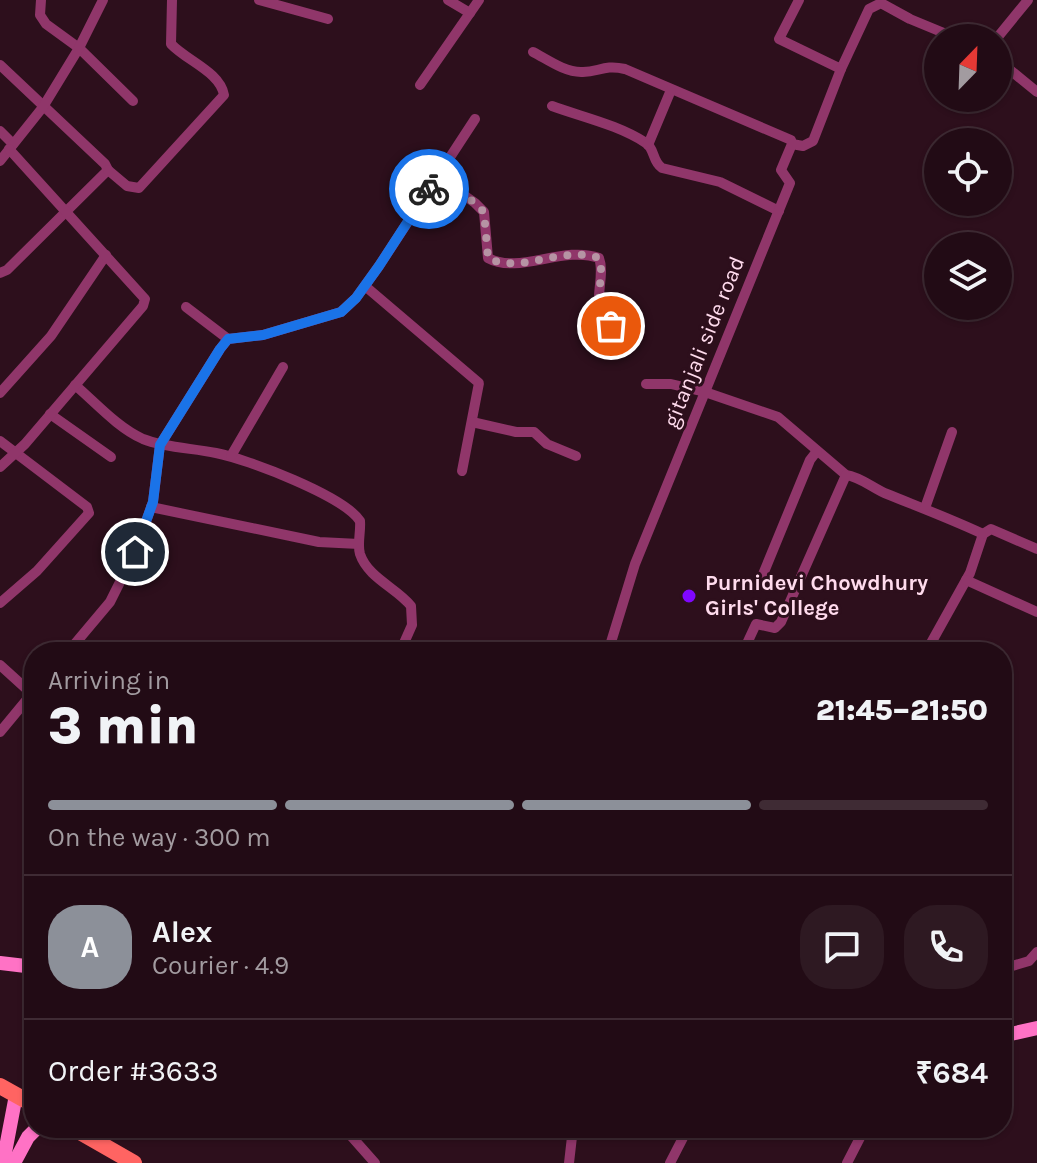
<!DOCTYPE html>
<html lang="en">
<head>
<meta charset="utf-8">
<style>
	:root { --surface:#220b15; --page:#2e1922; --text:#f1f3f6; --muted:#a29ba0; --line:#3f2b34; --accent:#8c9099 }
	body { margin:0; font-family:Karla,sans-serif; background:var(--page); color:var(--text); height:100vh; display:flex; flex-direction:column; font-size:30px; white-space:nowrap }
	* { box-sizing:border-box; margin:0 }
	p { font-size:26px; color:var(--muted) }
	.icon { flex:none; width:44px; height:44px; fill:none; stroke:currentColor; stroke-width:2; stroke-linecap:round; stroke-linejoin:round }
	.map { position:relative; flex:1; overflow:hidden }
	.details { position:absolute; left:24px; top:642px; width:988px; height:496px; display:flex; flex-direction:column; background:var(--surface); border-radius:32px; box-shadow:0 2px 6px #0004,0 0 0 2px var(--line) }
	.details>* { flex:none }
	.needle { width:52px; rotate:23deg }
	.buttons { position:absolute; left:924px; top:24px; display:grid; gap:16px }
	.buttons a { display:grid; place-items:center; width:88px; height:88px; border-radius:50%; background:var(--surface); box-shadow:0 2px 6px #0004,0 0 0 2px var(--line); font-size:40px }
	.pin { position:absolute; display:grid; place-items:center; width:68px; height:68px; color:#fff; margin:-34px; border:4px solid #fff; border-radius:50%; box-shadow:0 2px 8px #0007 }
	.courier { position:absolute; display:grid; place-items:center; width:80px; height:80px; margin:-40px; border:6px solid #1a73e8; border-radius:50%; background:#fff; color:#222; box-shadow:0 2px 10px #0007 }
	.head em { font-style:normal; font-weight:800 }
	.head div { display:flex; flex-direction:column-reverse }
	.head { display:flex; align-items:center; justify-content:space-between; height:136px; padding:0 24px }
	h1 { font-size:52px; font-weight:800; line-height:60px }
	.bar { display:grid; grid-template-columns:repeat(4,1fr); gap:12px 8px; align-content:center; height:96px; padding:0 24px }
	.bar i { height:10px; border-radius:6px; background:var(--line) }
	.bar .on { background:var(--accent) }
	.bar p { grid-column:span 4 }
	.line { display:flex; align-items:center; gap:20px; padding:0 24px; border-top:2px solid var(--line) }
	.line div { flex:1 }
	.round { display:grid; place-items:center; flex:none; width:84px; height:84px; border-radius:32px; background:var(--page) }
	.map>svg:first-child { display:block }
</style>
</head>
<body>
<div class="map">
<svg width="1037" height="1163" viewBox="0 0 1037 1163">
	<rect width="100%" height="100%" fill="#2d0f1c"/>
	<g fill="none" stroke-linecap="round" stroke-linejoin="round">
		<g stroke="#90366a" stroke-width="10">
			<polyline points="41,0 40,15 46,24 79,48 133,101"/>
			<polyline points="259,0 328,19"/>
			<polyline points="448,0 470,13"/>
			<polyline points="799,0 779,39 841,69 869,9 881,3 910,19 956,38"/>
			<polyline points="997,38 1028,0"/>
			<path d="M 533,52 C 547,59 564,72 581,72 C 598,73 603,64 625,69 L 791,140 L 792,144"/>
			<polyline points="998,60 1037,92"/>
			<polyline points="0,65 105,164 108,170 7,270 0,273"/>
			<polyline points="420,85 479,0"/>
			<path d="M 552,106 C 582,117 619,125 646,143 C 655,149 652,161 662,168 L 720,182 L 779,211"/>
			<polyline points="0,131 13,144"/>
			<polyline points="648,145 671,90"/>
			<polyline points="0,161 43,107 79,48 103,0"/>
			<path d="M 108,170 L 127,186 L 139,188 L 224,95 C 220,72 187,61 171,44 L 172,0"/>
			<path d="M 437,176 L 475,203 L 484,212 L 488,258 C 519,275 563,245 599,258 C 607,279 587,311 611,326 L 632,327"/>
			<polyline points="365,286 479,383 462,471"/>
			<polyline points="186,307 228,339"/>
			<path d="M 646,384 L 671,384 L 705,392 L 778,417 L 846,475 C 861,477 874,489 887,494 C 919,507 951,519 983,534 L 970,573 L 926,652"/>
			<path d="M 75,385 C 96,403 118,428 143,439 C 166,448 192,448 216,453 C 247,459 344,496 360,521 C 361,532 357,544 360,554 C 368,578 397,588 411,606 L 412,625 L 400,652"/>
			<polyline points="0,393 51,336 106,255"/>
			<polyline points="50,414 111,457"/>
			<polyline points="472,422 516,432 534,432 547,444 576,456"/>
			<polyline points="0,441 87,507 89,513 37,571 0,603"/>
			<polyline points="231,456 283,367"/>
			<polyline points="0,467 25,444 143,306 145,299 9,149"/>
			<polyline points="151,507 319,542 359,544"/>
			<polyline points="925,508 952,432"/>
			<polyline points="983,534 991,529 1037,549"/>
			<polyline points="966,580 1037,612"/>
			<polyline points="759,584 810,460 817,451"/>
			<polyline points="68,652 110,602 135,552 153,502 160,445 220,349 228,339 263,335 341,312 356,298 379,266 475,119"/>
			<polyline points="608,652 635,564 790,183 781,170 792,144 803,146 813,141 841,69"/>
			<polyline points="743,652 756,624 775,628 781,622 846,475"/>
			<polyline points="0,665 32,694"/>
			<polyline points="0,732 34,691"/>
			<polyline points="1002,899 1005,887"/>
			<polyline points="1002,969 1029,961 1037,952"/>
			<polyline points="344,1128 375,1163"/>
			<polyline points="569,1163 573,1128"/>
			<polyline points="670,1163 688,1128 707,1131 708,1128"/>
			<polyline points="847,1163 865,1128"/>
		</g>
		<g stroke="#ff72c5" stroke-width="14">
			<polyline points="0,963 34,967"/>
			<polyline points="1002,1036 1037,1028"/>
			<polyline points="3,1163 16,1095"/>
			<polyline points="14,1163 28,1137 37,1128"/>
		</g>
		<g stroke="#ff6462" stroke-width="16">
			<polyline points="0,1086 34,1105"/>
			<polyline points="73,1128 134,1163"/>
		</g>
	</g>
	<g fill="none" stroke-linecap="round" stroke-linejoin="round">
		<path stroke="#b694a4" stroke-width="8" stroke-dasharray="0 14.4" d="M 429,189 L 437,176 L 475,203 L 484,212 L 488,258 C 519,275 563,245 599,258 C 607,279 587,311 611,326"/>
		<polyline stroke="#1a73e8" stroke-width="10" points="135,552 153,502 160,445 220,349 228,339 263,335 341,312 356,298 379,266 429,189"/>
	</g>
	<circle fill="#8007ff" stroke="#2d0f1c" stroke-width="3" cx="689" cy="596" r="8"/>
	<g text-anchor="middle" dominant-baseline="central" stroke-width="6" stroke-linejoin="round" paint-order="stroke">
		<g font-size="22" fill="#ffdbed" stroke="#2d0f1c">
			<text transform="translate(704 342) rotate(-68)">gitanjali side road</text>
		</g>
		<g font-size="22" font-weight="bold" fill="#ffdbed" stroke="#2d0f1c" text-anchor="start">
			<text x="705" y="583">Purnidevi Chowdhury<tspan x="705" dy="25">Girls' College</tspan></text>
		</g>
	</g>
</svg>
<div class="buttons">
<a><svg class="needle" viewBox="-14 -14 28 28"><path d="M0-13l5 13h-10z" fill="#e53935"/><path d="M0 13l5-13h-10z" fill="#a29ba0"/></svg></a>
<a><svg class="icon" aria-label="locate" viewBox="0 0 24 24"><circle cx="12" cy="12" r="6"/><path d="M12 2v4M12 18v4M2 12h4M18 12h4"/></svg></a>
<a><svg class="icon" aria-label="layers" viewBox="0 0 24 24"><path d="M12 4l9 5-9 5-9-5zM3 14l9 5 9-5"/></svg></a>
</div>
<div class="pin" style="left:611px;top:326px;background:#ea580c"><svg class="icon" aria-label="bag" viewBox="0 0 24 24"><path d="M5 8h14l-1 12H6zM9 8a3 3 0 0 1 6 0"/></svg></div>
<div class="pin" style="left:135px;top:552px;background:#1f2937"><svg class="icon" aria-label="home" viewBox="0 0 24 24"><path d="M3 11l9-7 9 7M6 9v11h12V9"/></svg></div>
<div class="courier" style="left:429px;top:189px"><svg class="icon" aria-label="bike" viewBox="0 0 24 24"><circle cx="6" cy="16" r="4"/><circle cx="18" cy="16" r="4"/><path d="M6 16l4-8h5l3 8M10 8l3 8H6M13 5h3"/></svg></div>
<section class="details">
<div class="head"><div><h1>3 min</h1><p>Arriving in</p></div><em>21:45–21:50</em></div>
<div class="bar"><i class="on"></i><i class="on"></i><i class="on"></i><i></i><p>On the way · 300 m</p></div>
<div class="line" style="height:144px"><b class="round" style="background:var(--accent);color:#fff">A</b><div><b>Alex</b><p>Courier · 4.9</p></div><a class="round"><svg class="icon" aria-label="chat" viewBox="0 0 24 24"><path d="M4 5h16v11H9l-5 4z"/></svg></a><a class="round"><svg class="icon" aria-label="phone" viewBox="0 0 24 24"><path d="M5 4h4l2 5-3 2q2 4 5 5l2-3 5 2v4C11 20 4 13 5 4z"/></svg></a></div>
<div class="line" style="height:104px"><div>Order #3633</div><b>₹684</b></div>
</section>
</div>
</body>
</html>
